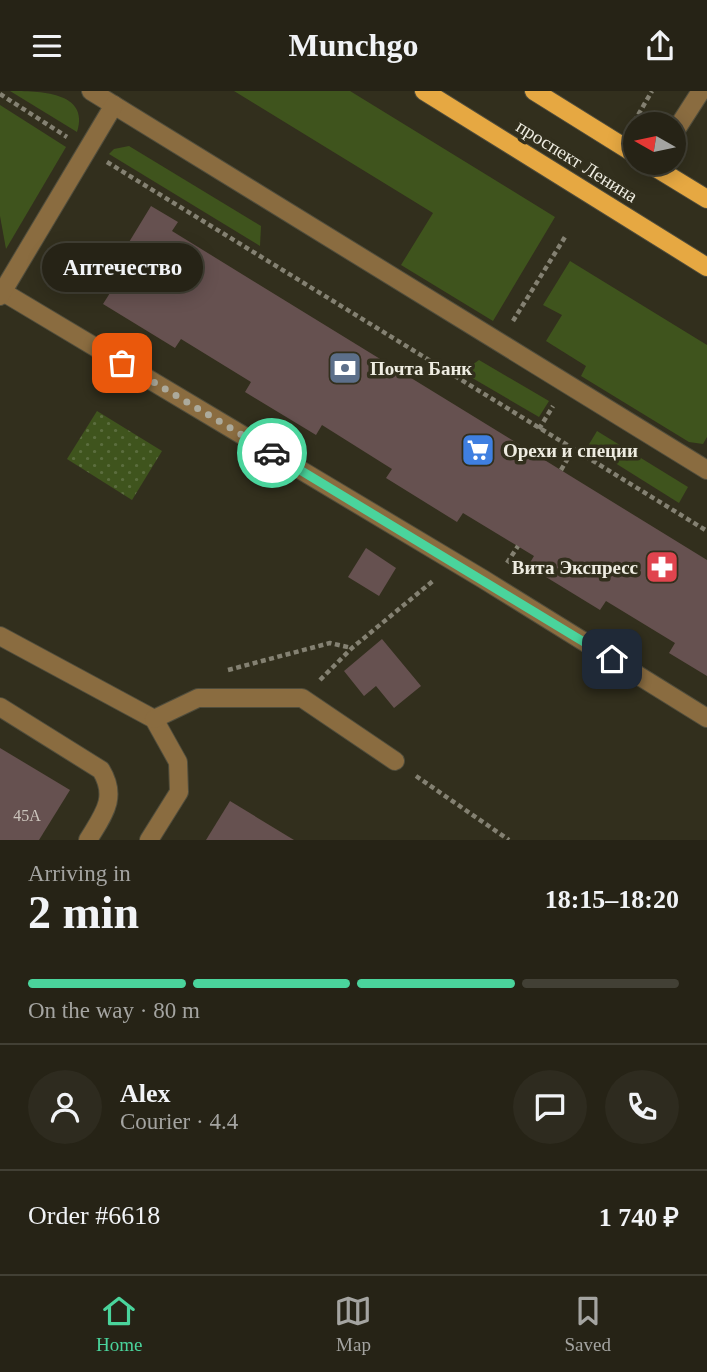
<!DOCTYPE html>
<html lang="en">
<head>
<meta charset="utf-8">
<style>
	:root { --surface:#262316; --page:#2e2b1f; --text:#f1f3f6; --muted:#a4a4a1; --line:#424035; --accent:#4ad49c }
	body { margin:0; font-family:"Times New Roman",serif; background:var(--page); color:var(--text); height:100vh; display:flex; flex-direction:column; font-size:26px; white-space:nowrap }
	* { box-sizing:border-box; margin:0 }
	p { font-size:23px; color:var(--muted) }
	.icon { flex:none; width:38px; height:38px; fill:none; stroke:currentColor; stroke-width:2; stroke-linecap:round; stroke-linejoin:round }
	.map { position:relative; height:749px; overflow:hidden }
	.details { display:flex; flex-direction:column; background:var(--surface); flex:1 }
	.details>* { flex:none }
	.needle { width:46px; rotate:279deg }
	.fabs { position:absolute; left:623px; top:21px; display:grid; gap:14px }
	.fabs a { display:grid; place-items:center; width:63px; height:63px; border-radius:50%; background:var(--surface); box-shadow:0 4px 18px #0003,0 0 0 2px var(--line); font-size:35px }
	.pin { position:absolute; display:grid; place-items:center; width:60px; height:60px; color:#fff; margin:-30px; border-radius:14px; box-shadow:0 4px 10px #0006 }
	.courier { position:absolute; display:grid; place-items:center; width:70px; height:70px; margin:-35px; border:5px solid #4ad49c; border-radius:50%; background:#fff; color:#222; box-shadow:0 2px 9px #0007 }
	.bubble { position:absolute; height:49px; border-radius:24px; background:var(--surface); box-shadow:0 4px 18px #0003,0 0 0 2px var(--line); font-size:23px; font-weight:600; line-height:49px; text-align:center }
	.head em { font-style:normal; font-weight:600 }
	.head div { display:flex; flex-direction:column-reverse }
	.head { display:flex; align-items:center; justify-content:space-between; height:119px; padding:0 28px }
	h1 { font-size:46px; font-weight:600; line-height:52px }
	.bar { display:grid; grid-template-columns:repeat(4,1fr); gap:10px 7px; align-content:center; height:84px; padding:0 28px }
	.bar i { height:9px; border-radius:5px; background:var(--line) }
	.bar .active { background:var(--accent) }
	.bar p { grid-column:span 4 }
	.line { display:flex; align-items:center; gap:18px; padding:0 28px; border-top:2px solid var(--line) }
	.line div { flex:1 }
	.round { display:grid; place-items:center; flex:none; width:74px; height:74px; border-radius:37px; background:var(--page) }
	header { display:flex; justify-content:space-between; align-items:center; height:91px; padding:0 28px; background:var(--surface); font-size:32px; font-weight:600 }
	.tabs { display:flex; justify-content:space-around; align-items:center; height:98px; border-top:2px solid var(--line); background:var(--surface); font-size:19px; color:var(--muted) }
	.tabs a { display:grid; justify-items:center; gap:4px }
	.tabs .active { color:var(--accent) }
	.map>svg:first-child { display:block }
</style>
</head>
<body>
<header><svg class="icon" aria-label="menu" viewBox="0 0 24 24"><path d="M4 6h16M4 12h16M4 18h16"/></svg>Munchgo<svg class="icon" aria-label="share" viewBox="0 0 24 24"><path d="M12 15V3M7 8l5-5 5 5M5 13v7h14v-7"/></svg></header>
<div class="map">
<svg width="707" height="749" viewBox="0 0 707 749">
	<defs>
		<pattern id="park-dots" width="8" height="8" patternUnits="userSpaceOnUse" patternTransform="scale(1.75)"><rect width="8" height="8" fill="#3f541d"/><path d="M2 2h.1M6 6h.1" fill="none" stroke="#5b6d3e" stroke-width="1.8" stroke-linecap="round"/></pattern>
	</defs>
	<rect width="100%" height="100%" fill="#322f1d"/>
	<g fill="#3f541d">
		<path d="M 10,0 C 38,0 90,0 77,41 Z"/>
		<polygon points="234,0 350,0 555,126 493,230 401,174 433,122"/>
		<polygon points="0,14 66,56 6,158 0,125"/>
		<polygon points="129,55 261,135 260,155 109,63 114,58"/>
		<polygon points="570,170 707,254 707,346 703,353 689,351 581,285 586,275 546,250 562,224 543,214"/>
		<polygon points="479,269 549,310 539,326 462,281"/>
		<polygon points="597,340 688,396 679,412 588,355"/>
	</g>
	<polygon fill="url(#park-dots)" points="97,320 162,360 132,409 67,368"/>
	<g fill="#665150">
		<polygon points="151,115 178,131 172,140 707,469 707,585 669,562 675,552 606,510 600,519 528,475 534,465 463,422 457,431 386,387 392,378 322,334 316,344 245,301 251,291 181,248 175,257 103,213 132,167 123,161"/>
		<polygon points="366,457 396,477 379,505 348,486"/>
		<polygon points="382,548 421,595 394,617 376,595 364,605 344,580"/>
		<polygon points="0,657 70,699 39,749 0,749"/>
		<polygon points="230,710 294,749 206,749"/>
	</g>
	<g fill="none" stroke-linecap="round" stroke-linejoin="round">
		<defs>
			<g id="minor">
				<polyline points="91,0 707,379"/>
				<polyline points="674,42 701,0"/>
				<polyline points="3,201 483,488 707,627"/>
				<polyline points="0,205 114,14"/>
				<polyline points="0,545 154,628 178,671 179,701 149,749"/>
				<path d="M 0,616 L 101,679 C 118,707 103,724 88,749"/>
				<polyline points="154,628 198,607 302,607 395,670"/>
			</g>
			<g id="major">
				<polyline points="424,0 707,176"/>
				<polyline points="534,0 635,63"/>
				<polyline points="648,72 707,108"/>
			</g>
		</defs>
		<use href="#minor" stroke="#504d3c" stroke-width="20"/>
		<use href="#major" stroke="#504d3c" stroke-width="20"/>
		<g stroke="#848172" stroke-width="4.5" stroke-dasharray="5 3.5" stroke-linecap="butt">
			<polyline points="0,3 67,46"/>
			<polyline points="634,31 652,0"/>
			<polyline points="107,71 707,440"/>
			<polyline points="513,230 565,146"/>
			<polyline points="539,338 553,315"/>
			<polyline points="561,379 573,359"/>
			<polyline points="507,472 518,455"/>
			<polyline points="228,579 330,552 352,557"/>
			<polyline points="320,589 352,557 434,489"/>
			<polyline points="416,685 509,749"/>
		</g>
		<use href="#minor" stroke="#8a6c40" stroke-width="18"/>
		<use href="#major" stroke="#e6a842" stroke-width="18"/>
	</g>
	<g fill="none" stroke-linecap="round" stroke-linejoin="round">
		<polyline stroke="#acaa9c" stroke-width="7" stroke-dasharray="0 12.6" points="122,272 272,362"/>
		<polyline stroke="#4ad49c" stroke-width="9" points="272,362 612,568"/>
	</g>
	<defs>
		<symbol id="bank-square" viewBox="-11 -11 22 22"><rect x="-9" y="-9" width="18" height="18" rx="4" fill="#5c6f8a" stroke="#322f1d"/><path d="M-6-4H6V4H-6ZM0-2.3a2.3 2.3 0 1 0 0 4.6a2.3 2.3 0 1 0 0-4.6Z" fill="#fff"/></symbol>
		<symbol id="supermarket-square" viewBox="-11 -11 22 22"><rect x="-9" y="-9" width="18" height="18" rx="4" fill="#3f7fe0" stroke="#322f1d"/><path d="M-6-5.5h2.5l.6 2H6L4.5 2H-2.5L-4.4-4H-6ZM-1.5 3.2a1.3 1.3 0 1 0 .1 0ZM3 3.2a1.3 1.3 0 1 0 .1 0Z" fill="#fff"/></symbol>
		<symbol id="pharmacy-square" viewBox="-11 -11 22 22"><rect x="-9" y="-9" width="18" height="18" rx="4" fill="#e0444e" stroke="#322f1d"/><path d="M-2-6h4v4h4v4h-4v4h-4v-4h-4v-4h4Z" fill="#fff"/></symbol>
	</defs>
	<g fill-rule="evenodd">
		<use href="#bank-square" x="326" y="258" width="38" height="38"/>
		<use href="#supermarket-square" x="459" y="340" width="38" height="38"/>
		<use href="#pharmacy-square" x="643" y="457" width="38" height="38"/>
	</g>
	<g text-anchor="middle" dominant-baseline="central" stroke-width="7" stroke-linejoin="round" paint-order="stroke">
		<g font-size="16" fill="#ccc5bd">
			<text x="27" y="724">45А</text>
		</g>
		<g font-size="19" fill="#eeece1" stroke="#322f1d">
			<text transform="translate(577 70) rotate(32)">проспект Ленина</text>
		</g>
		<g font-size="19" font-weight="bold" fill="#eeece1" stroke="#322f1d" text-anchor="start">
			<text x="370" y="277">Почта Банк</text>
			<text x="503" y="359">Орехи и специи</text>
			<text x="638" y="476" text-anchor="end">Вита Экспресс</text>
		</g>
	</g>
</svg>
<div class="fabs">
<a><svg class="needle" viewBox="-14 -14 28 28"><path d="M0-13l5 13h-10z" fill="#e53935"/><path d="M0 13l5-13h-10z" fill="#a4a4a1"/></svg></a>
</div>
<div class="pin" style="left:122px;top:272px;background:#ea580c"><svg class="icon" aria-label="bag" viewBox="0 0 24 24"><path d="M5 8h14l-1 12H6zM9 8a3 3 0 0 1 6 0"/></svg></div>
<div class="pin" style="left:612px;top:568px;background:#1f2937"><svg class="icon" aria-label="home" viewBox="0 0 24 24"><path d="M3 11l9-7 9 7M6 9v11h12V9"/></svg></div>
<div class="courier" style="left:272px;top:362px"><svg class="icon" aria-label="car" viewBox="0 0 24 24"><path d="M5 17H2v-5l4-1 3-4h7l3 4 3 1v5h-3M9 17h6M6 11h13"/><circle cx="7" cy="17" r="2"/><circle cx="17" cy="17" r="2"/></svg></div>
<div class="bubble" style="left:42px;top:152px;width:161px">Аптечество</div>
</div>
<section class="details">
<div class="head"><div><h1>2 min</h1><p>Arriving in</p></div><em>18:15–18:20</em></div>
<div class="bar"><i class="active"></i><i class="active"></i><i class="active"></i><i></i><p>On the way · 80 m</p></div>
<div class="line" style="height:126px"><a class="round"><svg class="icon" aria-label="person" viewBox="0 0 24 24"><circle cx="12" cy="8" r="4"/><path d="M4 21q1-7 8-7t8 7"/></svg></a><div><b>Alex</b><p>Courier · 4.4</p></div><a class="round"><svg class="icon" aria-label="chat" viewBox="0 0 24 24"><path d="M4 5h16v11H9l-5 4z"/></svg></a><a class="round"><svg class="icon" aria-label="phone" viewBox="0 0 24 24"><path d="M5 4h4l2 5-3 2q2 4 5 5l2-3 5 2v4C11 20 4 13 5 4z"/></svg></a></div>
<div class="line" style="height:91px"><div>Order #6618</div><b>1 740 ₽</b></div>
</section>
<nav class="tabs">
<a class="active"><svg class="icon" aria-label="home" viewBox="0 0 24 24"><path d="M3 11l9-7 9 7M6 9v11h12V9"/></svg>Home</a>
<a><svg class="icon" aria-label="map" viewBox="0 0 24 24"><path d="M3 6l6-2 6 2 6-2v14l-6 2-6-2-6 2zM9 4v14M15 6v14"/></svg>Map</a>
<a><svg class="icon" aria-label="saved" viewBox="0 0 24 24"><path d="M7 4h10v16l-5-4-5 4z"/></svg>Saved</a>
</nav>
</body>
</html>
